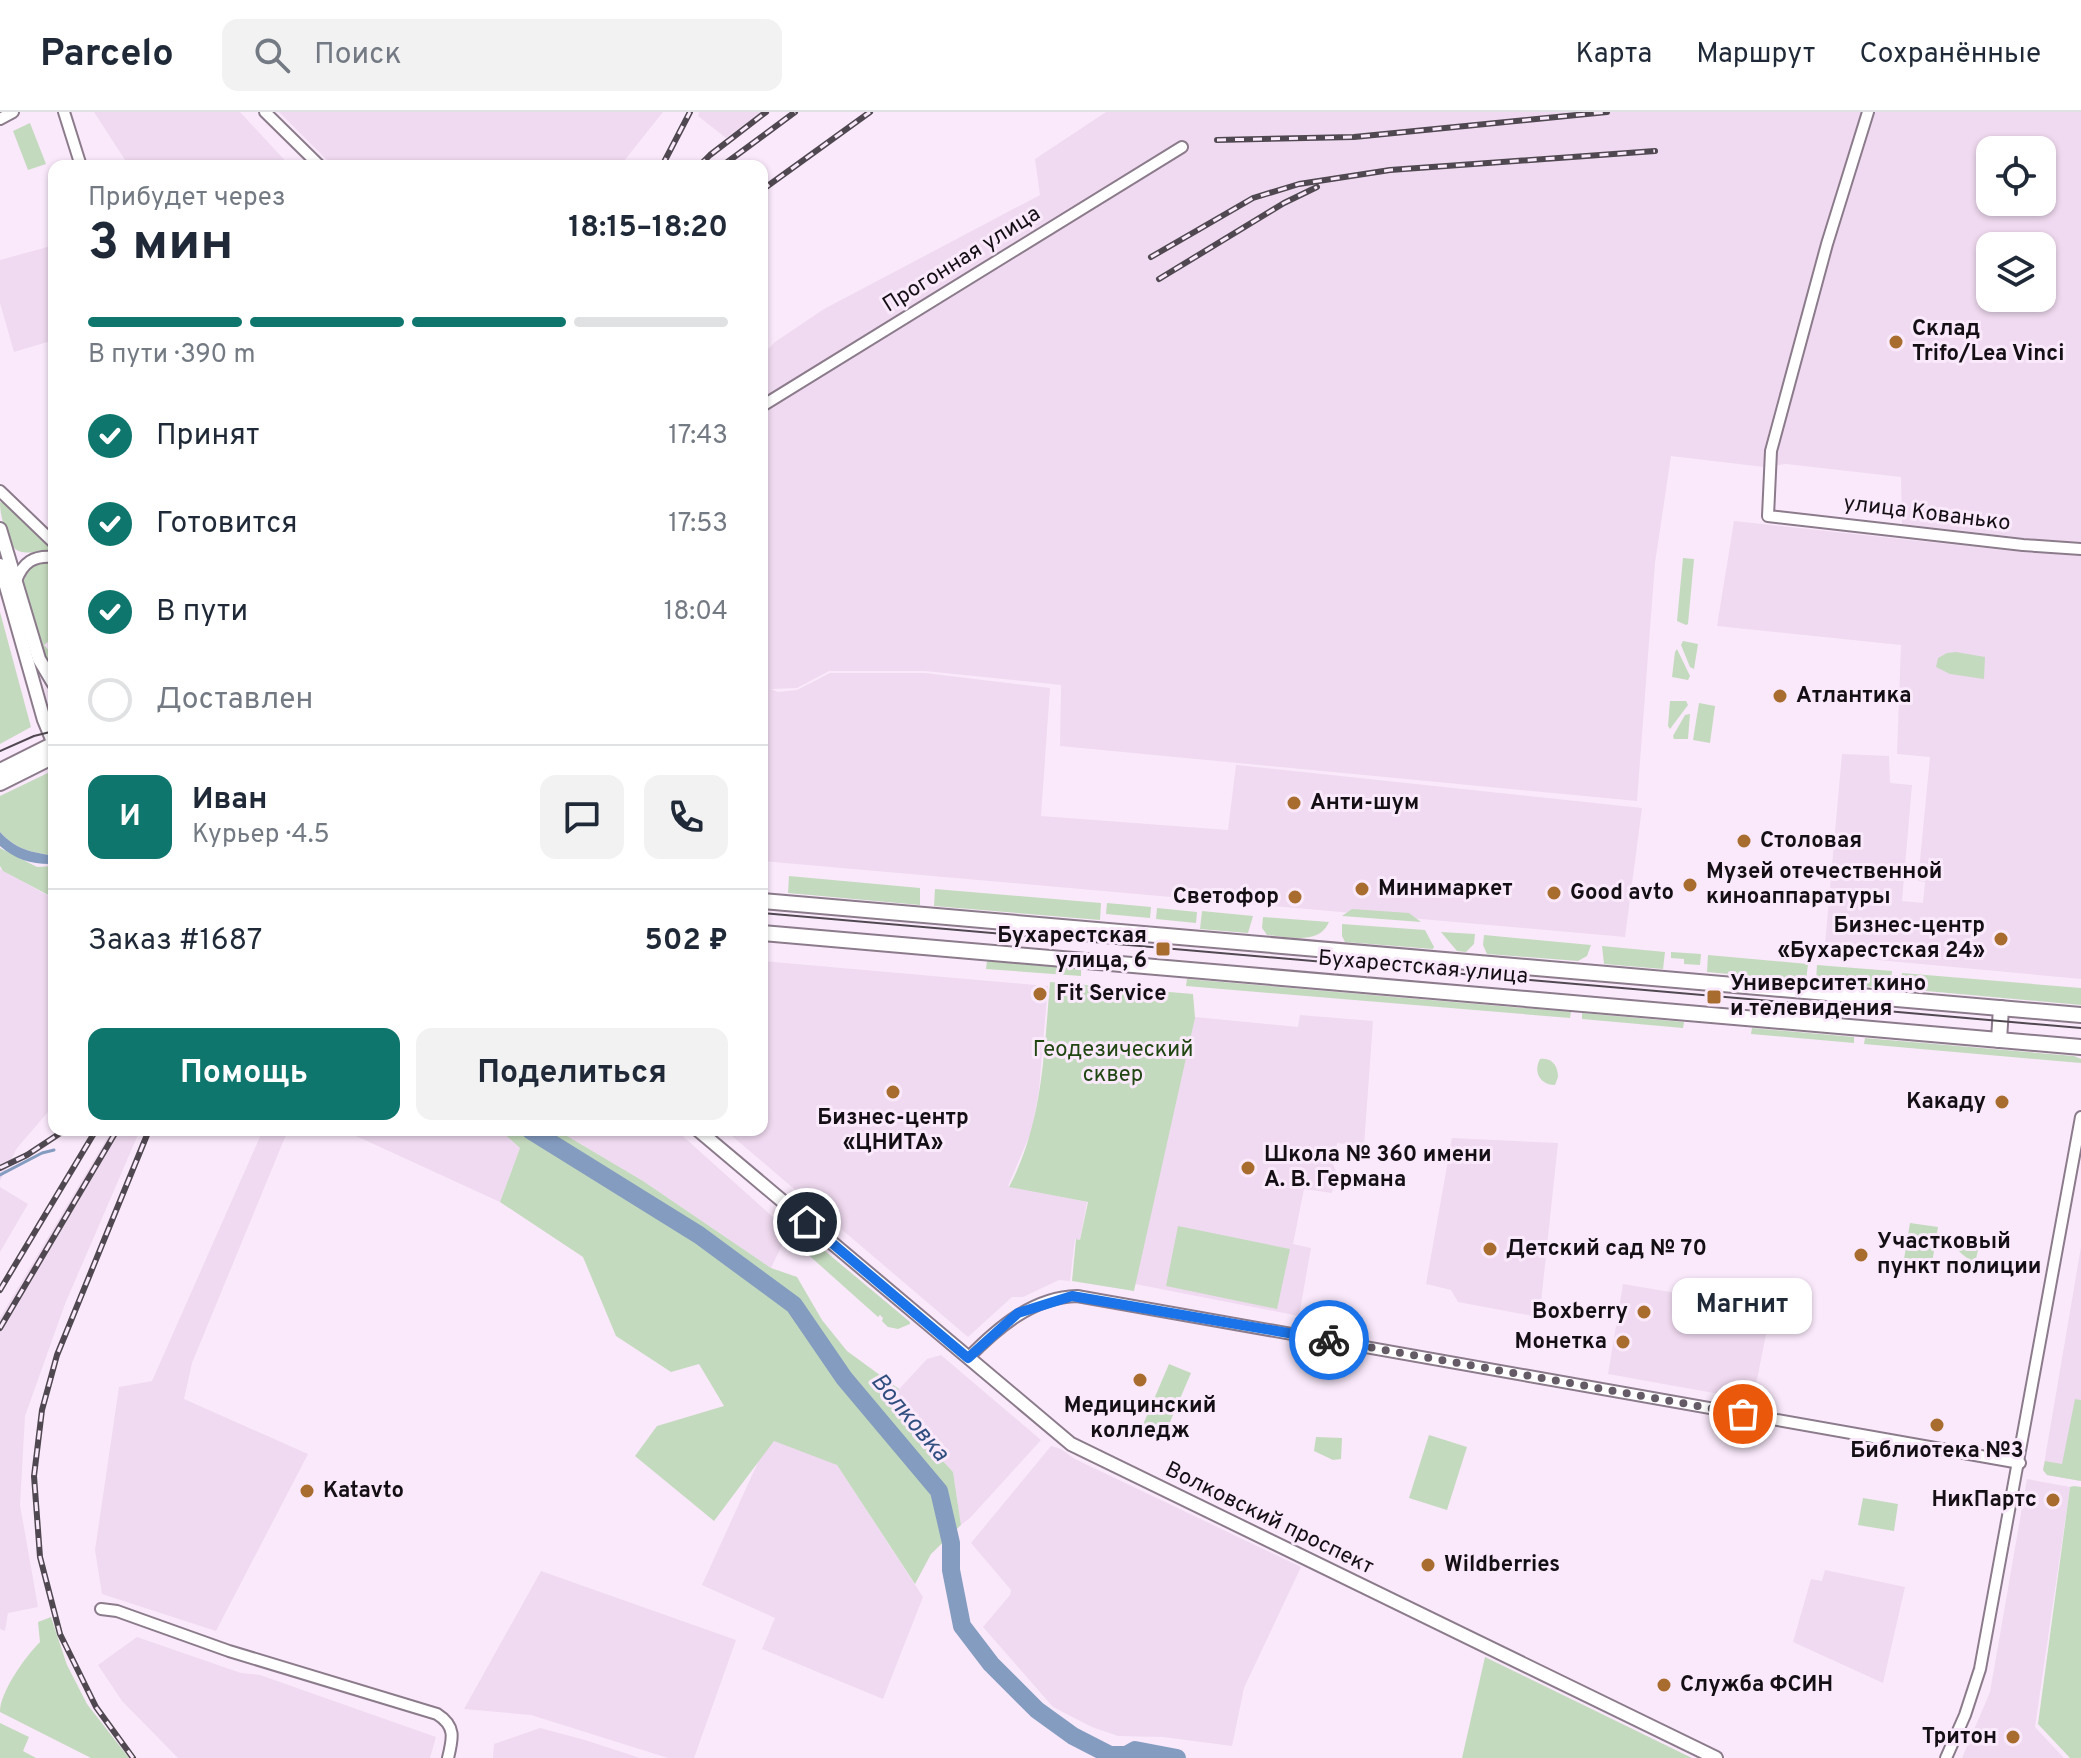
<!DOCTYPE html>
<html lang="ru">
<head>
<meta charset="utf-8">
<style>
	:root { --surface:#fff; --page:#f2f2f3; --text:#1f2937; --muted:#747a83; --line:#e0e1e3; --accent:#0f766e }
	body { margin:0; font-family:Overpass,sans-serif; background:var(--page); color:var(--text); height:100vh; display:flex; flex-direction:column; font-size:30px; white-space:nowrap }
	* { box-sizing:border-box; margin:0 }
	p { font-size:26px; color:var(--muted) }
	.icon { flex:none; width:44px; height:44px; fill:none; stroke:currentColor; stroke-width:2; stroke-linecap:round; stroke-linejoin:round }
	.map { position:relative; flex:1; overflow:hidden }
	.drawer { position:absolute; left:48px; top:48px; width:720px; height:976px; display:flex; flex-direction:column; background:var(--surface); border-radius:16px; box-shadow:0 2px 6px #0004 }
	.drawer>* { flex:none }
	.controls { position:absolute; left:1976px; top:24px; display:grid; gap:16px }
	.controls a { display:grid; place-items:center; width:80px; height:80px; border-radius:16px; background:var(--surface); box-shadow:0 2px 6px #0004; font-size:40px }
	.pin { position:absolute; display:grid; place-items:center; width:68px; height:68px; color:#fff; margin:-34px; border:4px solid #fff; border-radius:50%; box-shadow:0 2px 8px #0007 }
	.courier { position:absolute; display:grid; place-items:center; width:80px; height:80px; margin:-40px; border:6px solid #1a73e8; border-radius:50%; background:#fff; color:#222; box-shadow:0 2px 10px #0007 }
	.bubble { position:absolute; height:56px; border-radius:16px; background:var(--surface); box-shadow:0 2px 6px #0004; font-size:26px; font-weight:700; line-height:56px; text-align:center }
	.summary em { font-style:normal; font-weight:700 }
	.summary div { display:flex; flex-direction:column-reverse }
	.summary { display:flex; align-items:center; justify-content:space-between; height:136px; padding:0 40px }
	h1 { font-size:52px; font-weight:700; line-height:60px }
	.bar { display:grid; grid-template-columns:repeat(4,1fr); gap:12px 8px; align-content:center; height:96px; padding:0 40px }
	.bar i { height:10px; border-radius:6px; background:var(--line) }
	.bar .selected { background:var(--accent) }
	.bar p { grid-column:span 4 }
	.line { display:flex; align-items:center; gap:20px; padding:0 40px; border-top:2px solid var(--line) }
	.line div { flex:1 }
	.round { display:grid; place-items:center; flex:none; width:84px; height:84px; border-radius:16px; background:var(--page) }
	ol { padding:0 40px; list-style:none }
	li { display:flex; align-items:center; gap:24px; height:88px }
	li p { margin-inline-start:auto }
	li .icon { padding:8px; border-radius:50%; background:var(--accent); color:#fff; stroke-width:4 }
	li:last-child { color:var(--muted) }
	li i { width:44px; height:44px; border:4px solid var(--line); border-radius:50% }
	.button { display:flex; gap:16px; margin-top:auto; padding:16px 40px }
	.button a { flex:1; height:92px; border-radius:16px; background:var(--accent); color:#fff; font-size:32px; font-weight:700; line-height:92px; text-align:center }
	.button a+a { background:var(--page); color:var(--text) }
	header { display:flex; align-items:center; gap:48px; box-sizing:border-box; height:112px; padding:0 40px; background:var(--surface); border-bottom:2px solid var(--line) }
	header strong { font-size:38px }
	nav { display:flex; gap:44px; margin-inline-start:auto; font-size:28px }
	.search { width:560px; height:72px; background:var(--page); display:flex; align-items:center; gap:20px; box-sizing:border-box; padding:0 28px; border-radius:16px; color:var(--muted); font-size:30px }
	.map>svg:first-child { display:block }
</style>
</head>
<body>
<header>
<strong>Parcelo</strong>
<div class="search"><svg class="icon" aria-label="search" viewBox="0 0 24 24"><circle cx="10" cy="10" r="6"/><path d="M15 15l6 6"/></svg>Поиск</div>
<nav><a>Карта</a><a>Маршрут</a><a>Сохранённые</a></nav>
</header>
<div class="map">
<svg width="2081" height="1646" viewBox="0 0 2081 1646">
	<rect width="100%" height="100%" fill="#fae9fb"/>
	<g fill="#f0daf1" fill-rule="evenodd">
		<polygon points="94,0 240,0 290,54 122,54 127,51"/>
		<polygon points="279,0 663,0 620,54 333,54"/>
		<polygon points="699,0 762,0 726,26 698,4"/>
		<path d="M 1106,0 L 2081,0 L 2081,430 L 2032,427 L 1902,412 L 1901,365 L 1786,352 L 1764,355 L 1671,344 L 1655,451 L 1637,689 L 1060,634 L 1061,573 L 925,559 L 829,559 L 797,576 L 771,577 L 778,580 L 797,578 L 830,561 L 925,561 L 1050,576 L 1041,704 L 1228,718 L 1236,653 L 1642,696 L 1625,825 L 762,749 L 762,243 L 775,230 L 824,197 L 1040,83 L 1035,47 ZM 1990,38 L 2042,38 L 2042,90 L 1990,90 ZM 1990,134 L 2042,134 L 2042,186 L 1990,186 Z"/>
		<polygon points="51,134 54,144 54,228 14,240 0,191 0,148"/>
		<polygon points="1734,409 2031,441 2081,443 2081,867 1824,843 1842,642 1889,644 1890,671 1912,673 1902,789 1923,791 1925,770 1918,769 1930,645 1897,642 1901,533 1717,514"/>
		<polygon points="0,757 54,787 54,993 17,1036 0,1069"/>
		<polygon points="762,849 1048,874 1039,978 1032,1018 1008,1074 1087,1090 1080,1128 1075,1127 1070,1169 1059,1168 1023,1185 1012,1185 968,1225 725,1018 762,1018"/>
		<polygon points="1300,903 1373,909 1364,1034 1337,1031 1333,1052 1336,1059 1332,1081 1304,1077 1293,1132 1311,1136 1299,1204 1135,1172 1195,905 1298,915"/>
		<polygon points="112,1018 140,1018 65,1192 25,1304 20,1393 38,1495 8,1501 5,1519 0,1517 0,1206"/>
		<polygon points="263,1018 288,1018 192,1251 184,1287 308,1342 216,1519 102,1482 95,1438 119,1275 152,1269"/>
		<polygon points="343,1018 500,1018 520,1036 500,1090"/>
		<polygon points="557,1018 676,1018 775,1107 776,1118 786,1125 771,1156 643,1069"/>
		<polygon points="1452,1026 1558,1031 1540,1200 1533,1204 1458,1190 1451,1178 1426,1172"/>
		<polygon points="0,1075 28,1092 0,1140"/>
		<polygon points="2081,1135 2081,1369 2047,1363 2043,1358"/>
		<polygon points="1623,1172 1771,1197 1753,1288 1608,1262"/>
		<polygon points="941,1243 1041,1328 970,1406 961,1413 953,1360 888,1289 927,1247"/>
		<polygon points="779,1304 837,1353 923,1485 883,1587 762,1537 775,1506 702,1473"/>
		<polygon points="1051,1334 1061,1337 1075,1347 1301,1455 1244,1576 1232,1634 1163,1625 1118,1624 1092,1615 1053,1595 983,1515 1010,1483 1011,1478 971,1431"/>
		<polygon points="2027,1367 2070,1375 2035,1615 2064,1646 1962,1646 1990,1580"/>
		<polygon points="1825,1458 1905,1475 1883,1571 1793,1530 1811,1467 1822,1469"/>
		<polygon points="541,1459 736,1528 694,1646 668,1646 531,1603 464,1597"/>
		<polygon points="137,1525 241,1561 260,1563 436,1625 430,1646 178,1646 122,1589 98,1553"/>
		<polygon points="540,1616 585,1628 640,1646 493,1646 494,1632"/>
	</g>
	<g fill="#c4dabe">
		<polygon points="30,11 46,52 28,58 13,19"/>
		<path d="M 0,390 L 5,391 L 51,434 L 51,438 C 24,441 14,447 5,417 C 2,407 0,400 0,390 Z"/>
		<polygon points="1683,446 1694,447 1688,512 1686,513 1677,509"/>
		<polygon points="48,449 54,450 54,525 44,533 54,544 54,566 46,553 22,471 31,455"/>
		<polygon points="0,500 31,615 0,632"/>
		<polygon points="1683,529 1698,532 1694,557 1690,555 1681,533"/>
		<polygon points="1677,537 1690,564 1688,568 1672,565 1675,540"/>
		<polygon points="1956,540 1985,545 1984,567 1950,562 1936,555 1938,546 1947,541"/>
		<polygon points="1670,589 1686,589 1688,593 1670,617 1668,614"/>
		<polygon points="1699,591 1715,594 1710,631 1693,628"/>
		<polygon points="1690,602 1688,627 1674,627 1673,624 1685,603"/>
		<path d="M 54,658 L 54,744 C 32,740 16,738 0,720 L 0,684 Z"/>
		<polygon points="0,736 37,755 54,754 54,786 3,759 0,754"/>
		<polygon points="789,764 920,776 920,793 788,781"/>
		<polygon points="935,777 1101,791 1100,808 934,794"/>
		<polygon points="1107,791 1151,795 1150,806 1106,802"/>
		<polygon points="1157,796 1197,800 1196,811 1156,807"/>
		<polygon points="1352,797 1409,801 1421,810 1342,804"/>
		<polygon points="1202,799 1253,804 1248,821 1200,817"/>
		<path d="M 1263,805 L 1329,810 C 1319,834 1287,824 1267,823 L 1262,816 Z"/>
		<polygon points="1342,812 1425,818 1434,835 1433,837 1345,830 1342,824"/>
		<polygon points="1441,820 1475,822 1474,832 1466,840 1457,839"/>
		<polygon points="1484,823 1591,833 1587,844 1578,849 1487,842 1483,833"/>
		<polygon points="1602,834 1665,840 1663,857 1604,852"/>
		<polygon points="1671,840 1701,842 1700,853 1684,852 1684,847 1671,846"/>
		<polygon points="1708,843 1808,852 1806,869 1707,860"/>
		<polygon points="987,849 1081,857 1081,864 986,857"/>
		<polygon points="1817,853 1892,859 1891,870 1886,876 1816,870"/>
		<polygon points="1902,861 2081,876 2081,893 1904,877 1901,872"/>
		<polygon points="1187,867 1571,900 1570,906 1186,874"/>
		<path d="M 1050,870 L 1193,882 L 1195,906 L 1134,1179 L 1072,1169 L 1076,1127 L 1080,1128 L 1088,1090 L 1009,1075 C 1043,1011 1044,940 1050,870 Z"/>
		<polygon points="1582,901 1684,910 1683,916 1582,907"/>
		<polygon points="1752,916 1854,925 1854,931 1751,922"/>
		<polygon points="1865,926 2074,944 2081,947 2081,951 1864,932"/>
		<path d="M 1540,947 C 1552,945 1558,954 1558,965 L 1555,973 C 1540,973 1533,960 1540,947 Z"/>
		<polygon points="500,1018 557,1018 643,1069 771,1156 797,1165 822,1208 847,1239 899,1277 888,1289 953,1360 961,1413 931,1442 915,1472 837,1353 774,1329 714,1409 635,1344 657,1314 724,1294 699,1252 671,1260 616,1224 583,1145 500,1090 520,1036"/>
		<polygon points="1910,1111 1938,1115 1932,1151 1904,1147"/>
		<polygon points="1178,1114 1290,1137 1277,1197 1166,1174"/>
		<polygon points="807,1124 910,1210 910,1212 898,1217 888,1215 882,1209 883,1206 880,1203 878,1205 803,1138 800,1129"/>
		<path d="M 1953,1126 L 1974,1130 L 1978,1138 L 1976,1147 L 1970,1148 C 1962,1143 1954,1136 1953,1126 Z"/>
		<polygon points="1169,1252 1191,1261 1164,1324 1142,1315"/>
		<polygon points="2075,1287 2081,1288 2081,1369 2047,1363 2043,1358 2045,1349 2062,1352"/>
		<polygon points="1429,1323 1467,1335 1447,1398 1409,1386"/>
		<polygon points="1316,1325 1342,1326 1341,1347 1333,1348 1314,1339"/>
		<polygon points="2074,1374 2081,1375 2081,1646 2070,1646 2038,1612 2070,1375"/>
		<polygon points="1863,1386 1898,1392 1894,1419 1858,1413"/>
		<path d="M 51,1505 L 67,1553 L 87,1592 L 129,1646 L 91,1646 L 0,1600 C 0,1580 25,1545 40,1530 L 38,1510 Z"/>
		<polygon points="1485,1545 1692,1646 1462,1646"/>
		<polygon points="0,1611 29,1625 23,1639 36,1646 0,1646"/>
	</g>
	<path fill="#849cc0" d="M 0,720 C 16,738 32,740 54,744 L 54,752 C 34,753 16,748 0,734 Z"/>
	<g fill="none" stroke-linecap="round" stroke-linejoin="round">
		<polyline stroke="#849cc0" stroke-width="3" points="0,1063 42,1041 54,1038"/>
		<polyline stroke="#849cc0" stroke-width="18" points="530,1018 699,1123 794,1193 844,1266 939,1379 951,1431 951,1458 962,1514 991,1552 1037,1598 1073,1624 1110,1643 1126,1643 1135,1638 1177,1646"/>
		<defs>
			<g id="minor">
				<polyline points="64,0 81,54"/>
				<polyline points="265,0 320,54"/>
				<polyline points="1868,0 1827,132 1771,339 1768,404 2023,433 2081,437"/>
				<polyline points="0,7 13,0"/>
				<polyline points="762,294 1182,35"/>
				<polyline points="0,379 54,431"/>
				<path d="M 16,469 C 23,450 34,443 54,445"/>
				<path d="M 968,1246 C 997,1216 1033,1185 1077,1184 L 2020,1351"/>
				<path d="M 101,1497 L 117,1499 L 229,1539 L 437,1602 C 456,1614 453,1626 448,1646"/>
				<polyline points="1946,1646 1965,1603 1980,1557 2081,1005"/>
			</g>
			<g id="tertiary">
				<polyline points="0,417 39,547 54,572"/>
				<polyline points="0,453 44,608 54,632"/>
				<polyline points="698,1018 1071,1332 1716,1646"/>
			</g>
			<g id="secondary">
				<polyline points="0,659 54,632"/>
				<polyline points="0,671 54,644"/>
				<polyline points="762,789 2081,903"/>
				<polyline points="762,821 2081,935"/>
				<polyline points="1999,928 2001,896"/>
			</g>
		</defs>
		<use href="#minor" stroke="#8b7b8b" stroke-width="14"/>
		<use href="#tertiary" stroke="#8b7b8b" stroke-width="16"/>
		<use href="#secondary" stroke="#8b7b8b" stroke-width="18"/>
		<use href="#minor" stroke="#fff" stroke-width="10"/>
		<use href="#tertiary" stroke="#fff" stroke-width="12"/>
		<use href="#secondary" stroke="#fff" stroke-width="14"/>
		<g stroke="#504851" stroke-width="2">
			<polyline points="0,639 34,624 54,619"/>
			<polyline points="762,801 2081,916"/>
		</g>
		<defs>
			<g id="rail">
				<polyline points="1217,28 1354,25 1607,0"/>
				<polyline points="662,54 690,0"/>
				<polyline points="699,54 710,43 766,0"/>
				<polyline points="722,54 795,0"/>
				<polyline points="762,78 870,0"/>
				<polyline points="1151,145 1253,86 1299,72 1390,58 1655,39"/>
				<polyline points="1159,167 1284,91 1317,75"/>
				<polyline points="0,1056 27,1043 65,1018"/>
				<polyline points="0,1178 96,1018"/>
				<polyline points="0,1216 117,1018"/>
				<polyline points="133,1646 96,1595 60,1522 40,1445 34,1364 42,1298 57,1243 149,1018"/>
			</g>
		</defs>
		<use href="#rail" stroke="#504851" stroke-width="6"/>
		<use href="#rail" stroke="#fae9fb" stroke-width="3" stroke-dasharray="9" stroke-linecap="butt"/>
	</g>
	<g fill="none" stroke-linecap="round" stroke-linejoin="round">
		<polyline stroke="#645b66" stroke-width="8" stroke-dasharray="0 14.4" points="1329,1228 1743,1302"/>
		<polyline stroke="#1a73e8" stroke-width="10" points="807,1110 968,1246 1018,1201 1072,1184 1329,1228"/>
	</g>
	<g fill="#a86d2e" stroke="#fae9fb" stroke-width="3">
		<circle cx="1896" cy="230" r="8"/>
		<circle cx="1780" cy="584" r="8"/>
		<circle cx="1294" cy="691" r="8"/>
		<circle cx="1744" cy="729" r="8"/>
		<circle cx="1690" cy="773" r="8"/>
		<circle cx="1362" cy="777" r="8"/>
		<circle cx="1554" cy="781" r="8"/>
		<circle cx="1295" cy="785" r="8"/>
		<circle cx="2001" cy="827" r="8"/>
		<rect x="1155" y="829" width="16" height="16" rx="4"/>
		<circle cx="1040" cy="882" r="8"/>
		<rect x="1706" y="877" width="16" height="16" rx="4"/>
		<circle cx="893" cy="980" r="8"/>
		<circle cx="2002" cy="990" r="8"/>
		<circle cx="1248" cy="1056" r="8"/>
		<circle cx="1490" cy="1137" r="8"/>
		<circle cx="1861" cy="1143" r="8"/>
		<circle cx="1644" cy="1200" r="8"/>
		<circle cx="1623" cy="1230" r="8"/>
		<circle cx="1140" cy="1268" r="8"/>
		<circle cx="1937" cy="1313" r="8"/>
		<circle cx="307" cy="1379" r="8"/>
		<circle cx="2053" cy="1388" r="8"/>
		<circle cx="1428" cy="1453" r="8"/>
		<circle cx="1664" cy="1573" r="8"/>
		<circle cx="2013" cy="1625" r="8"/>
	</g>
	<g text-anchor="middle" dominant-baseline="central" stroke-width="6" stroke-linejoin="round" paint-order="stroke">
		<g font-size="22" fill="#140f15" stroke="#fae9fb">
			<text transform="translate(962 148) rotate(-32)">Прогонная улица</text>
			<text transform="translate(1927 402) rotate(7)">улица Кованько</text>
			<text transform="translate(1423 856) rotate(5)">Бухарестская улица</text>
			<text transform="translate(1269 1407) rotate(26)">Волковский проспект</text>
		</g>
		<g font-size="22" font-weight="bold" fill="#140f15" stroke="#fae9fb" text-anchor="start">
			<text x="1912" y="217">Склад<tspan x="1912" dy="25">Trifo/Lea Vinci</tspan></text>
			<text x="1796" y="584">Атлантика</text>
			<text x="1310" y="691">Анти-шум</text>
			<text x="1760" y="729">Столовая</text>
			<text x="1706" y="760">Музей отечественной<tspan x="1706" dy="25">киноаппаратуры</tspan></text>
			<text x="1378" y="777">Минимаркет</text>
			<text x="1570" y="781">Good avto</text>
			<text x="1279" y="785" text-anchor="end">Светофор</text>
			<text x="1985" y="814" text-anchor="end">Бизнес-центр<tspan x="1985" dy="25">«Бухарестская 24»</tspan></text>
			<text x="1147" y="824" text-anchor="end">Бухарестская<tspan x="1147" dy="25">улица, 6</tspan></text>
			<text x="1730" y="872">Университет кино<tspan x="1730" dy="25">и телевидения</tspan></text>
			<text x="1056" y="882">Fit Service</text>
			<text x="1986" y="990" text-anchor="end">Какаду</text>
			<text x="893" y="1006" text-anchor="middle">Бизнес-центр<tspan x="893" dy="25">«ЦНИТА»</tspan></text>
			<text x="1264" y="1043">Школа № 360 имени<tspan x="1264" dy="25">А. В. Германа</tspan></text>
			<text x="1877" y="1130">Участковый<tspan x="1877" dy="25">пункт полиции</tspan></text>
			<text x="1506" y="1137">Детский сад № 70</text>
			<text x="1628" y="1200" text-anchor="end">Boxberry</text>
			<text x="1607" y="1230" text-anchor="end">Монетка</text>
			<text x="1140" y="1294" text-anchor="middle">Медицинский<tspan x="1140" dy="25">колледж</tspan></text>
			<text x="1937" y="1339" text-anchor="middle">Библиотека №3</text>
			<text x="323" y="1379">Katavto</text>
			<text x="2037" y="1388" text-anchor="end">НикПартс</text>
			<text x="1444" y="1453">Wildberries</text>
			<text x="1680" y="1573">Служба ФСИН</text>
			<text x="1997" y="1625" text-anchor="end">Тритон</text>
		</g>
		<g font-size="22" fill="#204612" stroke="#fae9fb">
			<text x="1113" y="938">Геодезический<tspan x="1113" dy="25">сквер</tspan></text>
		</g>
		<g font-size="24" font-style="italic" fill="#2f4e7f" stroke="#fae9fb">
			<text transform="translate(909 1306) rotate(50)">Волковка</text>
		</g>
	</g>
</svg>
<div class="controls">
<a><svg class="icon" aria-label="locate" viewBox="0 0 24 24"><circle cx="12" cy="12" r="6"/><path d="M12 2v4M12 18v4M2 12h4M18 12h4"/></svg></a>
<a><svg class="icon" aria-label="layers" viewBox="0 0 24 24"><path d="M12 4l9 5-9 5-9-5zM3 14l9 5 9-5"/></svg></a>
</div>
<div class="pin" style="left:1743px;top:1302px;background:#ea580c"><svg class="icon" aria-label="bag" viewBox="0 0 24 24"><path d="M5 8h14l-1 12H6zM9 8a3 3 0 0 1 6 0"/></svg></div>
<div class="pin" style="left:807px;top:1110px;background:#1f2937"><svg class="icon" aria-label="home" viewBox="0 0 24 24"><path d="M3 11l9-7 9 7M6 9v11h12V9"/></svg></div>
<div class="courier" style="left:1329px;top:1228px"><svg class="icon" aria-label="bike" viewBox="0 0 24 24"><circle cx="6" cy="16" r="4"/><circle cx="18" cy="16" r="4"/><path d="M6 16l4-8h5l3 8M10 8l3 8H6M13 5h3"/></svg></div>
<div class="bubble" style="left:1672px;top:1166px;width:140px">Магнит</div>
<section class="drawer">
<div class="summary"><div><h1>3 мин</h1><p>Прибудет через</p></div><em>18:15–18:20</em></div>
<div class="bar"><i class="selected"></i><i class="selected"></i><i class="selected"></i><i></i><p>В пути · 390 m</p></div>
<ol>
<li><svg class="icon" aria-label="check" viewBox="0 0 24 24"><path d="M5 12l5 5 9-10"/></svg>Принят<p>17:43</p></li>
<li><svg class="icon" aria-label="check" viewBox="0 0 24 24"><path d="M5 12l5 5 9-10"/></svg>Готовится<p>17:53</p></li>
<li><svg class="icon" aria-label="check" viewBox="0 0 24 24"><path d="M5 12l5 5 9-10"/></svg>В пути<p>18:04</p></li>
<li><i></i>Доставлен</li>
</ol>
<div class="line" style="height:144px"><b class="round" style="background:var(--accent);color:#fff">И</b><div><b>Иван</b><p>Курьер · 4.5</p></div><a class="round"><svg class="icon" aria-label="chat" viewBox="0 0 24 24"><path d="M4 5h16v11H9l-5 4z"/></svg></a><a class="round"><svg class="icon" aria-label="phone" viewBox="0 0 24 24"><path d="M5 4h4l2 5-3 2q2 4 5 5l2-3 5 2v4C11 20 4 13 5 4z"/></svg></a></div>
<div class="line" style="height:104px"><div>Заказ #1687</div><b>502 ₽</b></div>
<div class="button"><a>Помощь</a><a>Поделиться</a></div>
</section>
</div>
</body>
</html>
